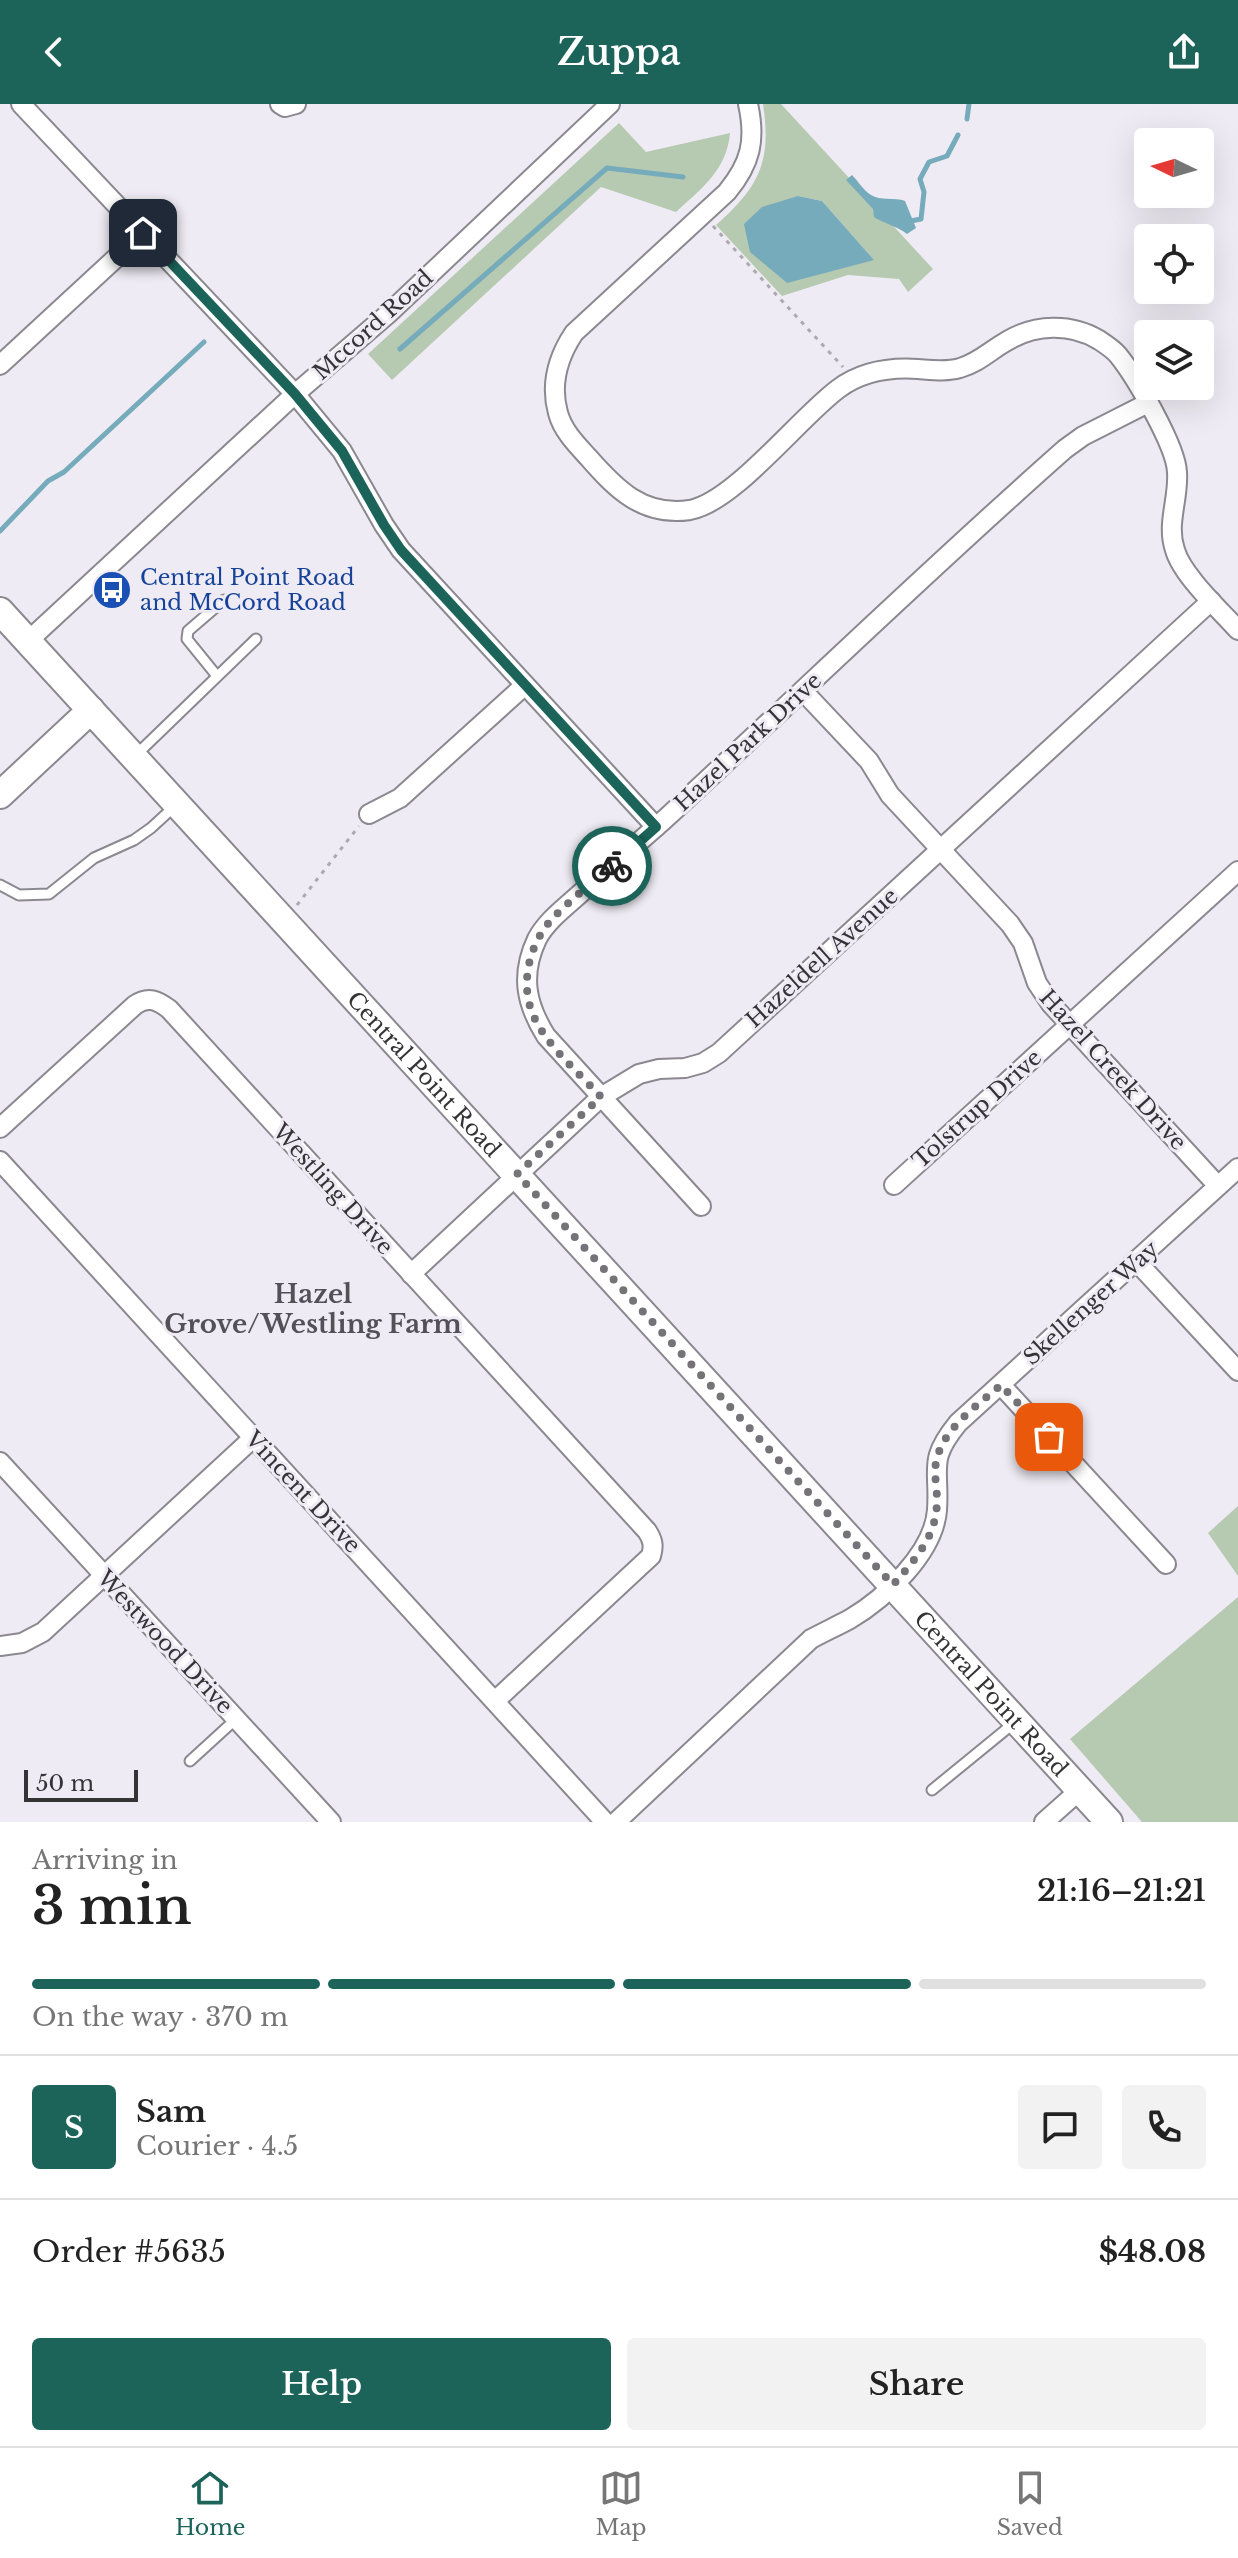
<!DOCTYPE html>
<html lang="en">
<head>
<meta charset="utf-8">
<style>
	:root { --surface:#fff; --page:#f2f2f2; --text:#222; --muted:#767676; --line:#e0e0e0; --accent:#1c6459 }
	body { margin:0; font-family:"Libre Baskerville",serif; background:var(--page); color:var(--text); height:100vh; display:flex; flex-direction:column; font-size:30px; white-space:nowrap }
	* { box-sizing:border-box; margin:0 }
	p { font-size:26px; color:var(--muted) }
	.icon { flex:none; width:44px; height:44px; fill:none; stroke:currentColor; stroke-width:2; stroke-linecap:round; stroke-linejoin:round }
	.map { position:relative; height:1718px; overflow:hidden }
	.sheet { display:flex; flex-direction:column; background:var(--surface); flex:1 }
	.sheet>* { flex:none }
	.needle { width:52px; rotate:275deg }
	.buttons { position:absolute; left:1134px; top:24px; display:grid; gap:16px }
	.buttons a { display:grid; place-items:center; width:80px; height:80px; border-radius:8px; background:var(--surface); box-shadow:0 8px 32px #0002; font-size:40px }
	.scale { position:absolute; left:24px; bottom:20px; width:114px; box-sizing:border-box; padding-left:8px; border:4px solid #343336; border-top:0; font-size:22px; line-height:28px; white-space:nowrap; color:#343336; -webkit-text-stroke:6px #efebf4; paint-order:stroke }
	.pin { position:absolute; display:grid; place-items:center; width:68px; height:68px; color:#fff; margin:-34px; border-radius:16px; box-shadow:0 4px 12px #0006 }
	.courier { position:absolute; display:grid; place-items:center; width:80px; height:80px; margin:-40px; border:6px solid #1c6459; border-radius:50%; background:#fff; color:#222; box-shadow:0 2px 10px #0007 }
	.headline em { font-style:normal; font-weight:600 }
	.headline div { display:flex; flex-direction:column-reverse }
	.headline { display:flex; align-items:center; justify-content:space-between; height:136px; padding:0 32px }
	h1 { font-size:52px; font-weight:600; line-height:60px }
	.bar { display:grid; grid-template-columns:repeat(4,1fr); gap:12px 8px; align-content:center; height:96px; padding:0 32px }
	.bar i { height:10px; border-radius:6px; background:var(--line) }
	.bar .selected { background:var(--accent) }
	.bar p { grid-column:span 4 }
	.line { display:flex; align-items:center; gap:20px; padding:0 32px; border-top:2px solid var(--line) }
	.line div { flex:1 }
	.round { display:grid; place-items:center; flex:none; width:84px; height:84px; border-radius:8px; background:var(--page) }
	.action { display:flex; gap:16px; margin-top:auto; padding:16px 32px }
	.action a { flex:1; height:92px; border-radius:8px; background:var(--accent); color:#fff; font-size:32px; font-weight:600; line-height:92px; text-align:center }
	.action a+a { background:var(--page); color:var(--text) }
	header { display:flex; justify-content:space-between; align-items:center; height:104px; padding:0 32px; background:var(--accent); color:#fff; font-size:36px; font-weight:600 }
	.tab-bar { display:flex; justify-content:space-around; align-items:center; height:112px; border-top:2px solid var(--line); background:var(--surface); font-size:22px; color:var(--muted) }
	.tab-bar a { display:grid; justify-items:center; gap:4px }
	.tab-bar .selected { color:var(--accent) }
	.map>svg:first-child { display:block }
</style>
</head>
<body>
<header><svg class="icon" aria-label="back" viewBox="0 0 24 24"><path d="M15 5l-7 7 7 7"/></svg>Zuppa<svg class="icon" aria-label="share" viewBox="0 0 24 24"><path d="M12 15V3M7 8l5-5 5 5M5 13v7h14v-7"/></svg></header>
<div class="map">
<svg width="1238" height="1718" viewBox="0 0 1238 1718">
	<rect width="100%" height="100%" fill="#efebf4"/>
	<g fill="#b6c9b1" fill-rule="evenodd">
		<path d="M 763,0 L 781,0 L 933,165 L 908,188 L 899,175 L 848,171 L 782,192 L 716,121 C 759,83 772,57 763,0 ZM 798,92 L 822,97 L 874,156 Z"/>
		<path d="M 619,19 L 646,48 L 730,29 C 727,66 701,85 676,108 L 601,83 L 392,276 L 368,250 Z"/>
		<polygon points="1238,1402 1238,1472 1208,1429"/>
		<polygon points="1238,1493 1238,1718 1142,1718 1070,1635"/>
	</g>
	<g fill="#76abbb">
		<path d="M 852,71 C 858,77 864,87 871,91 C 880,97 895,93 905,97 L 916,124 L 907,130 C 897,122 885,120 874,113 L 873,105 L 846,76 Z"/>
		<polygon points="798,92 822,97 874,156 787,179 750,148 744,120 762,103"/>
	</g>
	<g fill="none" stroke-linecap="round" stroke-linejoin="round">
		<g stroke="#76abbb" stroke-width="5">
			<polyline points="967,15 969,0"/>
			<polyline points="911,117 921,115 924,88 920,75 929,58 947,52 958,31"/>
			<polyline points="400,245 607,64 683,73"/>
			<polyline points="0,427 48,377 64,368 204,238"/>
		</g>
		<defs>
			<g id="lane">
				<polyline points="217,572 187,535 188,527 224,496"/>
				<polyline points="137,650 256,535"/>
				<polyline points="0,781 19,791 49,790 94,754 134,736 151,724 175,702"/>
				<polyline points="190,1657 236,1615"/>
				<polyline points="932,1686 1014,1619"/>
			</g>
			<g id="street">
				<polyline points="21,0 295,290 342,347 384,421 401,446 656,723"/>
				<polyline points="280,0 285,3 296,0"/>
				<path d="M 748,0 C 756,36 751,59 727,88 L 574,229 C 558,253 550,280 558,309 C 563,327 576,340 588,353 C 616,385 643,413 690,406 C 734,398 799,314 838,285 C 862,267 889,263 918,265 C 932,266 947,268 960,264 C 978,259 991,246 1007,237 C 1035,220 1071,219 1099,236 C 1105,240 1113,245 1118,251 C 1135,272 1176,342 1177,368 C 1179,395 1166,420 1175,446 C 1182,471 1220,506 1238,526"/>
				<polyline points="0,261 143,129"/>
				<polyline points="28,537 295,290 388,210 610,0"/>
				<polyline points="803,587 869,657 890,691 1010,820 1023,839 1037,879 1051,900 1218,1082"/>
				<polyline points="369,710 400,694 525,581"/>
				<path d="M 0,1024 L 135,901 C 148,892 157,896 169,905 L 647,1427 C 653,1436 654,1442 651,1452 L 495,1597"/>
				<polyline points="0,1057 605,1718"/>
				<polyline points="894,1081 1238,767"/>
				<path d="M 701,1102 L 546,932 C 526,900 520,871 537,835 C 547,816 567,802 583,787 C 610,763 638,739 665,715 C 798,592 929,465 1065,345 L 1083,332 L 1148,299"/>
				<polyline points="1136,1157 1238,1267"/>
				<polyline points="411,1170 601,993 639,970 659,965 685,964 703,959 719,949 1211,497"/>
				<polyline points="1001,1281 1166,1460"/>
				<polyline points="0,1358 331,1718"/>
				<polyline points="0,1542 22,1539 43,1528 253,1334"/>
				<path d="M 616,1718 L 811,1535 C 824,1528 837,1522 850,1515 C 884,1495 934,1449 937,1406 C 940,1364 927,1357 958,1319 L 1238,1064"/>
				<polyline points="1044,1718 1080,1686"/>
			</g>
			<g id="secondary">
				<path id="s1" d="M 0,507 L 1109,1718"/>
				<polyline points="0,691 91,606"/>
			</g>
		</defs>
		<use href="#lane" stroke="#8b8890" stroke-width="13"/>
		<use href="#street" stroke="#8b8890" stroke-width="22"/>
		<use href="#secondary" stroke="#8b8890" stroke-width="30"/>
		<g stroke="#aca9b0" stroke-width="3" stroke-dasharray="4 6" stroke-linecap="butt">
			<polyline points="713,122 843,263"/>
			<polyline points="297,801 359,722"/>
		</g>
		<use href="#lane" stroke="#fff" stroke-width="9"/>
		<use href="#street" stroke="#fff" stroke-width="18"/>
		<use href="#secondary" stroke="#fff" stroke-width="26"/>
	</g>
	<g fill="none" stroke-linecap="round" stroke-linejoin="round">
		<path stroke="#757378" stroke-width="8" stroke-dasharray="0 14.4" d="M 612,762 C 592,779 570,796 552,815 C 529,840 519,881 534,913 C 548,943 579,969 601,993 L 517,1070 L 893,1481 C 915,1455 937,1433 937,1396 C 937,1382 933,1367 937,1354 C 945,1323 978,1301 1001,1281 L 1049,1333"/>
		<polyline stroke="#1c6459" stroke-width="10" points="143,129 295,290 342,347 384,421 401,446 656,723 612,762"/>
	</g>
	<defs>
		<symbol id="bus-disc" viewBox="-11 -11 22 22"><circle r="9.5" fill="#1a4fb4" stroke="#efebf4"/><path d="M-5-6H5V4H4V6H2V4H-2V6H-4V4H-5ZM-3.5-4V0h7V-4ZM-3.5 1.2v1.5H-2V1.2ZM2 1.2v1.5H3.5V1.2Z" fill="#fff"/></symbol>
	</defs>
	<g fill-rule="evenodd">
		<use href="#bus-disc" x="90" y="464" width="44" height="44"/>
	</g>
	<g text-anchor="middle" dominant-baseline="central" stroke-width="6" stroke-linejoin="round" paint-order="stroke">
		<g font-size="22" fill="#343336" stroke="#efebf4">
			<text transform="translate(373 221) rotate(-42)">Mccord Road</text>
			<text transform="translate(748 638) rotate(-43)">Hazel Park Drive</text>
			<text transform="translate(822 854) rotate(-42)">Hazeldell Avenue</text>
			<text transform="translate(1113 966) rotate(48)">Hazel Creek Drive</text>
			<text stroke="none"><textPath href="#s1" startOffset="628">Central Point Road</textPath></text>
			<text transform="translate(977 1005) rotate(-42)">Tolstrup Drive</text>
			<text transform="translate(333 1085) rotate(48)">Westling Drive</text>
			<text transform="translate(1091 1199) rotate(-42)">Skellenger Way</text>
			<text transform="translate(303 1388) rotate(47)">Vincent Drive</text>
			<text transform="translate(165 1538) rotate(47)">Westwood Drive</text>
			<text stroke="none"><textPath href="#s1" startOffset="1468">Central Point Road</textPath></text>
		</g>
		<g font-size="22" fill="#164399" stroke="#efebf4" text-anchor="start">
			<text x="140" y="473">Central Point Road<tspan x="140" dy="25">and McCord Road</tspan></text>
		</g>
		<g font-size="26" font-weight="bold" fill="#535158" stroke="#efebf4">
			<text x="313" y="1190">Hazel<tspan x="313" dy="30">Grove/Westling Farm</tspan></text>
		</g>
	</g>
</svg>
<div class="buttons">
<a><svg class="needle" viewBox="-14 -14 28 28"><path d="M0-13l5 13h-10z" fill="#e53935"/><path d="M0 13l5-13h-10z" fill="#767676"/></svg></a>
<a><svg class="icon" aria-label="locate" viewBox="0 0 24 24"><circle cx="12" cy="12" r="6"/><path d="M12 2v4M12 18v4M2 12h4M18 12h4"/></svg></a>
<a><svg class="icon" aria-label="layers" viewBox="0 0 24 24"><path d="M12 4l9 5-9 5-9-5zM3 14l9 5 9-5"/></svg></a>
</div>
<div class="scale">50 m</div>
<div class="pin" style="left:1049px;top:1333px;background:#ea580c"><svg class="icon" aria-label="bag" viewBox="0 0 24 24"><path d="M5 8h14l-1 12H6zM9 8a3 3 0 0 1 6 0"/></svg></div>
<div class="pin" style="left:143px;top:129px;background:#1f2937"><svg class="icon" aria-label="home" viewBox="0 0 24 24"><path d="M3 11l9-7 9 7M6 9v11h12V9"/></svg></div>
<div class="courier" style="left:612px;top:762px"><svg class="icon" aria-label="bike" viewBox="0 0 24 24"><circle cx="6" cy="16" r="4"/><circle cx="18" cy="16" r="4"/><path d="M6 16l4-8h5l3 8M10 8l3 8H6M13 5h3"/></svg></div>
</div>
<section class="sheet">
<div class="headline"><div><h1>3 min</h1><p>Arriving in</p></div><em>21:16–21:21</em></div>
<div class="bar"><i class="selected"></i><i class="selected"></i><i class="selected"></i><i></i><p>On the way · 370 m</p></div>
<div class="line" style="height:144px"><b class="round" style="background:var(--accent);color:#fff">S</b><div><b>Sam</b><p>Courier · 4.5</p></div><a class="round"><svg class="icon" aria-label="chat" viewBox="0 0 24 24"><path d="M4 5h16v11H9l-5 4z"/></svg></a><a class="round"><svg class="icon" aria-label="phone" viewBox="0 0 24 24"><path d="M5 4h4l2 5-3 2q2 4 5 5l2-3 5 2v4C11 20 4 13 5 4z"/></svg></a></div>
<div class="line" style="height:104px"><div>Order #5635</div><b>$48.08</b></div>
<div class="action"><a>Help</a><a>Share</a></div>
</section>
<nav class="tab-bar">
<a class="selected"><svg class="icon" aria-label="home" viewBox="0 0 24 24"><path d="M3 11l9-7 9 7M6 9v11h12V9"/></svg>Home</a>
<a><svg class="icon" aria-label="map" viewBox="0 0 24 24"><path d="M3 6l6-2 6 2 6-2v14l-6 2-6-2-6 2zM9 4v14M15 6v14"/></svg>Map</a>
<a><svg class="icon" aria-label="saved" viewBox="0 0 24 24"><path d="M7 4h10v16l-5-4-5 4z"/></svg>Saved</a>
</nav>
</body>
</html>
